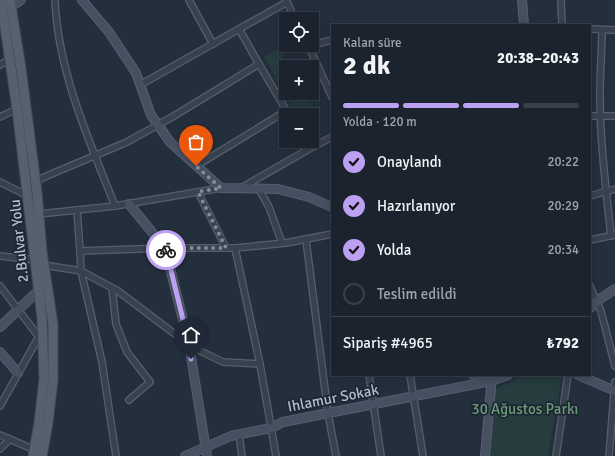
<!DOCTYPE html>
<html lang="tr">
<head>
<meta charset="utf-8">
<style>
	:root { --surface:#1b232e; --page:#242b36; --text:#f1f3f6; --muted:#a0a4aa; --line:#39404a; --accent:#bca0f2 }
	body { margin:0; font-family:Signika,sans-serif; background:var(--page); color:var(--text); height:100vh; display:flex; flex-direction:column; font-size:15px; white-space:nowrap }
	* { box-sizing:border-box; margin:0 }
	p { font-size:13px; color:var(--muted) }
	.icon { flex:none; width:22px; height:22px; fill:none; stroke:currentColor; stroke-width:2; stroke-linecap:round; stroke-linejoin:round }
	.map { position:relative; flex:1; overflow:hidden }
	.side { position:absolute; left:331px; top:24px; width:260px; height:352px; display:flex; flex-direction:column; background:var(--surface); border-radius:0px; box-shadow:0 2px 10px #0003,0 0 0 1px var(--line) }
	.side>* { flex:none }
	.buttons { position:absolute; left:279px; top:12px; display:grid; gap:8px }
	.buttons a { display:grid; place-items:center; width:40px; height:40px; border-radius:0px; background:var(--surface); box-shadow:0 2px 10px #0003,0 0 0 1px var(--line); font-size:20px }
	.pin { position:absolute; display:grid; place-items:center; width:34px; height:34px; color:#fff; margin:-41px -17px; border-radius:50% 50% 50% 0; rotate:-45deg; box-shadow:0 0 4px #0007 }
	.pin .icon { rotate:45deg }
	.courier { position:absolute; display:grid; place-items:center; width:40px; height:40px; margin:-20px; border:3px solid #bca0f2; border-radius:50%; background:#fff; color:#222; box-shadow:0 1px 5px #0007 }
	.headline em { font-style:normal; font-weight:700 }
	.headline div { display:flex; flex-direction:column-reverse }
	.headline { display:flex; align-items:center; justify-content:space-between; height:68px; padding:0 12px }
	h1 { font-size:26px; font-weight:700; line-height:30px }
	.bar { display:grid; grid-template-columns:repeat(4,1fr); gap:6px 4px; align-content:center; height:48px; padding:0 12px }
	.bar i { height:5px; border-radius:3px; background:var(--line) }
	.bar .on { background:var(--accent) }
	.bar p { grid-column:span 4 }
	.line { display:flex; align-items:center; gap:10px; padding:0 12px; border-top:1px solid var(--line) }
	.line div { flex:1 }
	ol { padding:0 12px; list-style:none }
	li { display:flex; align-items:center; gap:12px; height:44px }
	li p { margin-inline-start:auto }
	li .icon { padding:4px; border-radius:50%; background:var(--accent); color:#111; stroke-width:4 }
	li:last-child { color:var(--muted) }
	li i { width:22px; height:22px; border:2px solid var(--line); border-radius:50% }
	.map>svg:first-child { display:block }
</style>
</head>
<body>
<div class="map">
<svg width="615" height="456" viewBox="0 0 615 456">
	<rect width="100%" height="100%" fill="#242f3e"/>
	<g fill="#263c3f">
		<polygon points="278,49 288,67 286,67 286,70 275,76 264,57"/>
		<polygon points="286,71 286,93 305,93 319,117 312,120 312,115 297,115 274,77"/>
		<polygon points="523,375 562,375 548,456 490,456 495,390"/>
	</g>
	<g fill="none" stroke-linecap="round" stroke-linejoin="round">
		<defs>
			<g id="street">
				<polyline points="189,0 213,44"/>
				<polyline points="286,0 295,19"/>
				<polyline points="561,0 562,25"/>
				<polyline points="239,29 287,2"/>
				<polyline points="590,29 615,30"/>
				<path d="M 602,30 C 602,51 600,73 600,94 C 600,142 606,189 611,236"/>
				<polyline points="308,45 332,97"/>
				<polyline points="312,45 332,40"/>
				<polyline points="0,65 10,59"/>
				<polyline points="140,85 239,29 259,64"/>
				<polyline points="590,116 615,116"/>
				<polyline points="0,117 17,109"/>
				<polyline points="309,149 332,137"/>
				<polyline points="196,166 286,111"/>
				<polyline points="35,181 127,142 174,116 259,64 289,115"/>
				<polyline points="0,182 28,196"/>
				<polyline points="241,188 309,149 304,141"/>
				<polyline points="259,189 269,207 282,243"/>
				<polyline points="590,196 615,189"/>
				<polyline points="115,206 221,188"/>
				<polyline points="77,210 80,251"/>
				<path d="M 39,214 L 115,206 C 89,140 58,72 55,0"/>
				<polyline points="306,240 328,413 336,456"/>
				<polyline points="590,240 615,235"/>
				<polyline points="235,248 286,243 332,234"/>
				<polyline points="0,256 35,260 44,265 81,271 80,251 165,248 226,248 198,192"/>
				<polyline points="81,271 118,291 192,347 223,362 260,364 235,248 226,248"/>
				<polyline points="81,271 102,362 116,456"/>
				<polyline points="0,286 39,337"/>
				<polyline points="590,286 601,311 615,366"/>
				<polyline points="112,288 116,324 127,352 150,382 129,400"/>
				<polyline points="260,364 276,456"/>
				<polyline points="369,375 381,456"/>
				<polyline points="410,375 423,456"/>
				<polyline points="0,406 42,331"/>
				<polyline points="239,434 242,456"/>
				<polyline points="0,435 35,450"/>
				<polyline points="0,449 10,439"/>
				<polyline points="556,456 568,375"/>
				<polyline points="609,456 615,382"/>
			</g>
			<g id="secondary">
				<polyline points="82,0 109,32 136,73 151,115 170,142 221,188 278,189 309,197 332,207"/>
				<polyline points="522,0 524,25"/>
				<polyline points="12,6 21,0"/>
				<polyline points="129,204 165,248 189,344 207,456"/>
				<polyline points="590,308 600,299 615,289"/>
				<polyline points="0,327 38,291"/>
				<polyline points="0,352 18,373"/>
				<polyline points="473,375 491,381"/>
				<polyline points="578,375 615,391"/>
				<polyline points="185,456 231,436 271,428 283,422 491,381 508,375"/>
				<polyline points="485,456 492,376"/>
			</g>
			<g id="primary">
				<polyline points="1,0 17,109 42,318 44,379 39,423 33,456"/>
				<polyline points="10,0 21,68 37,192 42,252 53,324 53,380 48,423 42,456"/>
			</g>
		</defs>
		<use href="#street" stroke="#565f6c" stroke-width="8"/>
		<use href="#secondary" stroke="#565f6c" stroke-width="10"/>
		<use href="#primary" stroke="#414a57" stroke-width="11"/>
		<use href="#street" stroke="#38414e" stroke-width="5.5"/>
		<use href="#secondary" stroke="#465061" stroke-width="8"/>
		<use href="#primary" stroke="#56606e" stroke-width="9"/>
	</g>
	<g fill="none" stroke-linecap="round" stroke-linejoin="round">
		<polyline stroke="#828b98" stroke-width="4" stroke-dasharray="0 7.2" points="166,250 165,248 226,248 198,192 221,188 196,166"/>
		<polyline stroke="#bca0f2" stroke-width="5" points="166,250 189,344 191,359"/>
	</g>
	<g text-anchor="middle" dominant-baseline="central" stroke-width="3.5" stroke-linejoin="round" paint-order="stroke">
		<g font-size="15" fill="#b4bcc9" stroke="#1d2633">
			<text transform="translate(19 241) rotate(-96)">2.Bulvar Yolu</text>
			<text transform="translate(333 398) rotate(-11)">Ihlamur Sokak</text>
		</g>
		<g font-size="15" fill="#6b9a76" stroke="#1d2633">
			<text x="525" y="409">30 Ağustos Parkı</text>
		</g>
	</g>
</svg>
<div class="buttons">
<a><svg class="icon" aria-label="locate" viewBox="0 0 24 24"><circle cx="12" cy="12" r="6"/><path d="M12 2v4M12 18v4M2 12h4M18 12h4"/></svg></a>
<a>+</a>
<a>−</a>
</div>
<div class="pin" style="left:196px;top:166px;background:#ea580c"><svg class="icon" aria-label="bag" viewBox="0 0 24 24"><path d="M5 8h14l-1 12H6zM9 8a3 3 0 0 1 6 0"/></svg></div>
<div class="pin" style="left:191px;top:359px;background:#1f2937"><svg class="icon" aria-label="home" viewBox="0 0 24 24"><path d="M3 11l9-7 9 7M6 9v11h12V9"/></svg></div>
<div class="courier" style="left:166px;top:250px"><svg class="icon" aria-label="bike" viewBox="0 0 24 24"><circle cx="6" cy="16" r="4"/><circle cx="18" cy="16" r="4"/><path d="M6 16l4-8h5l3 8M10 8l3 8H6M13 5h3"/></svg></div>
<section class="side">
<div class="headline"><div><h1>2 dk</h1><p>Kalan süre</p></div><em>20:38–20:43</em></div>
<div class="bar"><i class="on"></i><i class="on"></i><i class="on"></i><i></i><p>Yolda · 120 m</p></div>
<ol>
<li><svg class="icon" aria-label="check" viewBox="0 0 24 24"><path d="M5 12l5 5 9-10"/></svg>Onaylandı<p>20:22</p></li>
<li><svg class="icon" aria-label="check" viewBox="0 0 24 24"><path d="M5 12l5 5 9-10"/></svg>Hazırlanıyor<p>20:29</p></li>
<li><svg class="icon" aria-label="check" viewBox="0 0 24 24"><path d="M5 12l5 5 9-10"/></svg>Yolda<p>20:34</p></li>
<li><i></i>Teslim edildi</li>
</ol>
<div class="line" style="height:52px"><div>Sipariş #4965</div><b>₺792</b></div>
</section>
</div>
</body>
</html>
